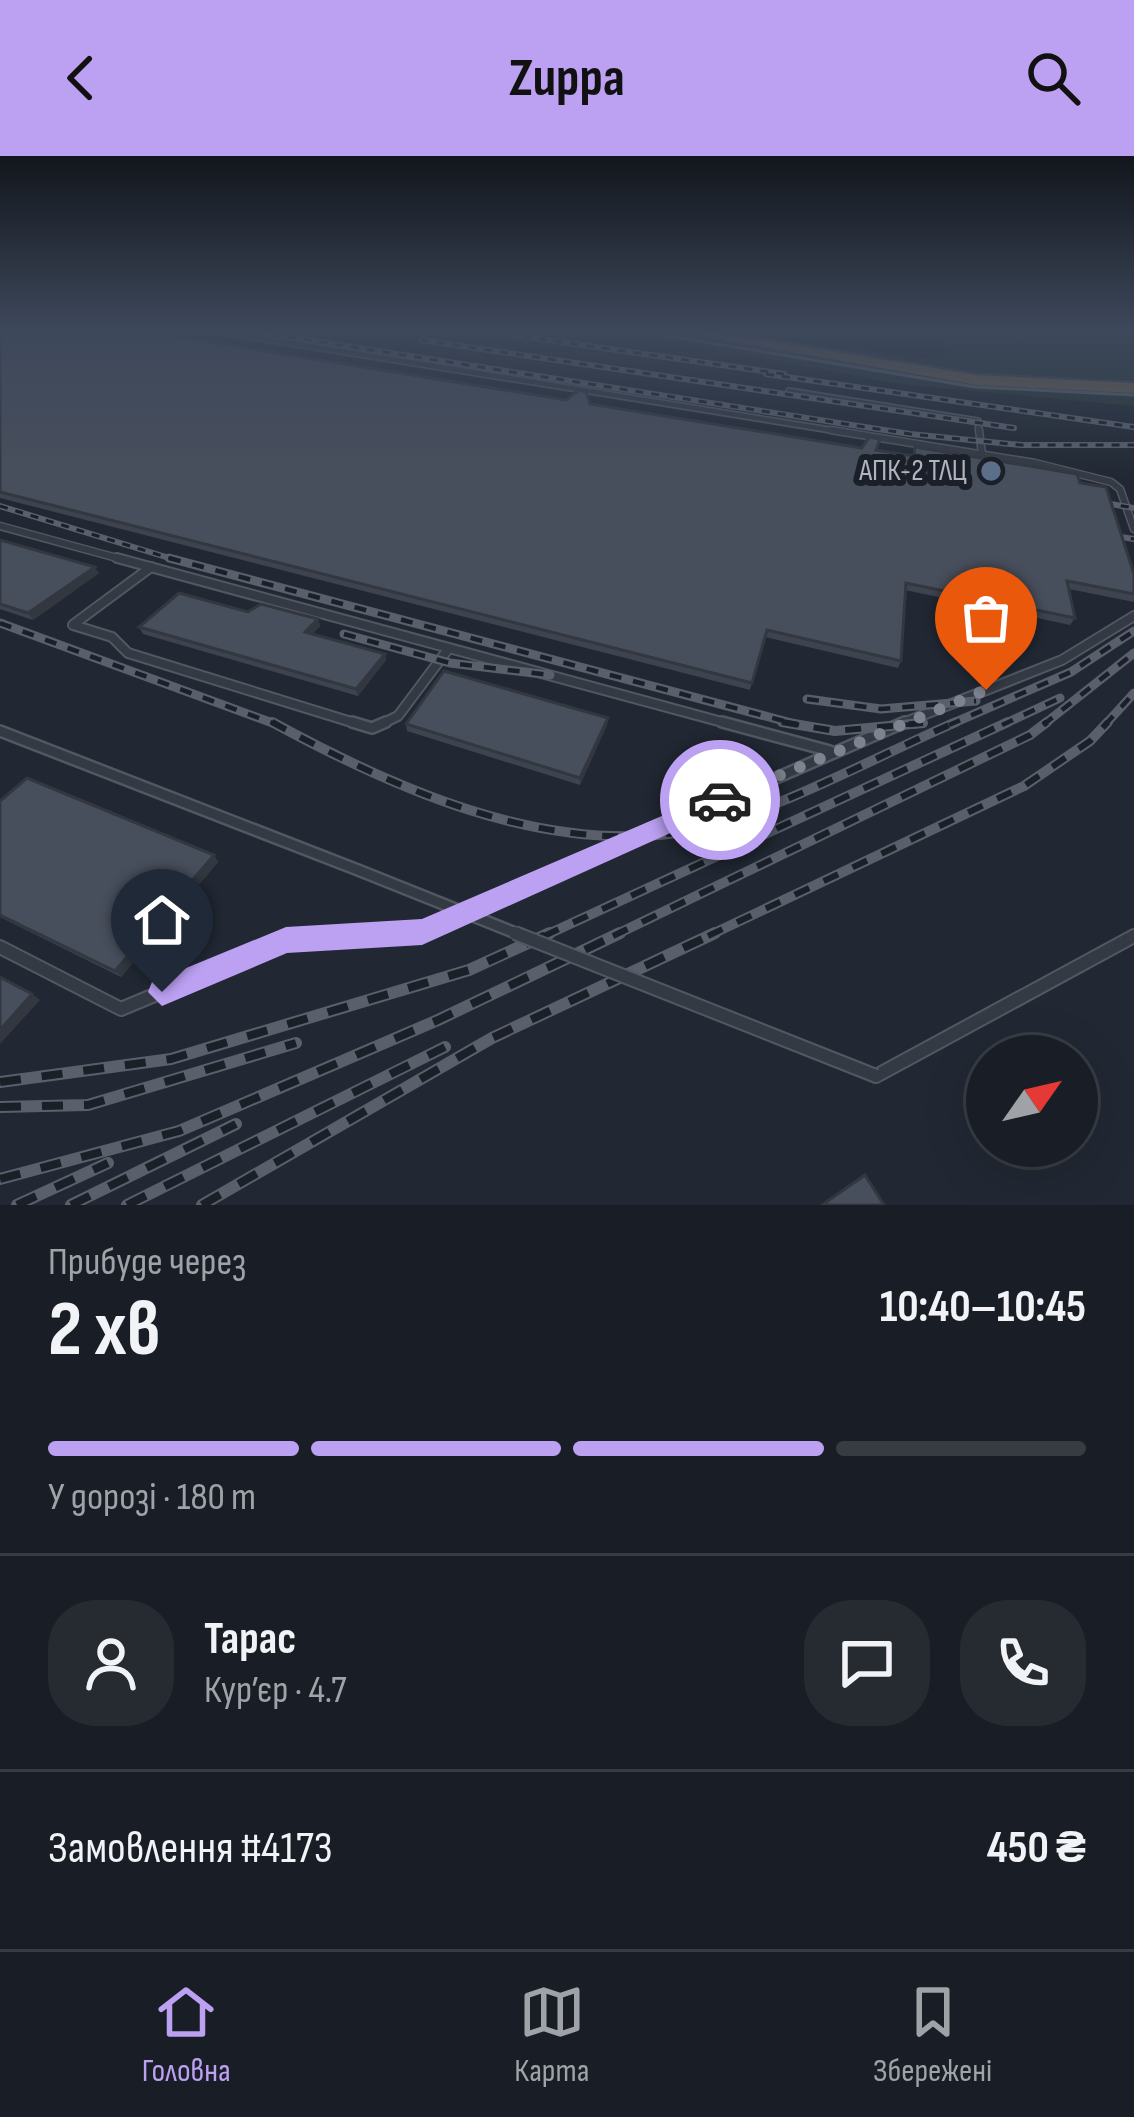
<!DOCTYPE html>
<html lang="uk">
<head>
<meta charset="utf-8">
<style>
	:root { --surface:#191e26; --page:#262b32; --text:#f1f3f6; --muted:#9fa2a7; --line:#373c43; --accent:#bca0f2 }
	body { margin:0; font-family:"Sofia Sans Condensed",sans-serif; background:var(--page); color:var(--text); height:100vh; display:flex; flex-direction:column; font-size:45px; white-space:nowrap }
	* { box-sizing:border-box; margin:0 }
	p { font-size:39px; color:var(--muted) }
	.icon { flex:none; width:66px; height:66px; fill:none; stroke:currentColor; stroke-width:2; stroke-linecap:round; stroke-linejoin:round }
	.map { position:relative; height:1049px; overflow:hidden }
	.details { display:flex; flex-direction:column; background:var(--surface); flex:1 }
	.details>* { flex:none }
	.needle { width:78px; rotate:56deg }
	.controls { position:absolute; left:966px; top:879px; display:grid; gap:24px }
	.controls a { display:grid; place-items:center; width:132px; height:132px; border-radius:50%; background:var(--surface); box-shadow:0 12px 48px #0002,0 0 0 3px var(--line); font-size:60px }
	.pin { position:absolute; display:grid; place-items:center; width:102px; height:102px; color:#fff; margin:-123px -51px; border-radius:50% 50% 50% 0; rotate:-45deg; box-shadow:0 0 12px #0007 }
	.pin .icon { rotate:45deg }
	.courier { position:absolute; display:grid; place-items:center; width:120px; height:120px; margin:-60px; border:9px solid #bca0f2; border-radius:50%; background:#fff; color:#222; box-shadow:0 3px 15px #0007 }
	.summary em { font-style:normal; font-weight:700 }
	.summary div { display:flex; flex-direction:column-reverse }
	.summary { display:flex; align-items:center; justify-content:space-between; height:204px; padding:0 48px }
	h1 { font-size:78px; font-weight:700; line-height:90px }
	.bar { display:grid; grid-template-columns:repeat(4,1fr); gap:18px 12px; align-content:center; height:144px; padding:0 48px }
	.bar i { height:15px; border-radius:9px; background:var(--line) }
	.bar .current { background:var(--accent) }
	.bar p { grid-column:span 4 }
	.line { display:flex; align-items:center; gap:30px; padding:0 48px; border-top:3px solid var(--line) }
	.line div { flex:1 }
	.round { display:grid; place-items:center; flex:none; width:126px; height:126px; border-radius:48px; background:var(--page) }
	header { display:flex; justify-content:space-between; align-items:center; height:156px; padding:0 48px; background:var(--accent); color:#111; font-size:54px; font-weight:700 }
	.dock { display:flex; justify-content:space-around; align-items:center; height:168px; border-top:3px solid var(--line); background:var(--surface); font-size:33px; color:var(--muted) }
	.dock a { display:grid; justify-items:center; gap:6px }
	.dock .current { color:var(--accent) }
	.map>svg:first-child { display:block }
</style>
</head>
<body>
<header><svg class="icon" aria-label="back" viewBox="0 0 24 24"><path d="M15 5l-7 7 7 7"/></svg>Zuppa<svg class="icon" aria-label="search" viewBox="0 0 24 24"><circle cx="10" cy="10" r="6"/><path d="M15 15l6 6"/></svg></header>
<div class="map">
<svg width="1134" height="1049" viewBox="0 0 1134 1049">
	<rect width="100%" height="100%" fill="#212833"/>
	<g fill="#273738">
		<polygon points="625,176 671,176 936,221 1134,234 1134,250 899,228"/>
		<polygon points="706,176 933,203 952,199 931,176 1134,176 1134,224 973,217"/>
	</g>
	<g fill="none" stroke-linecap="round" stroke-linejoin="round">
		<defs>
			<g id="lane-far4">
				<polyline points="222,176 849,277"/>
				<polyline points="789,235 978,265 979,277"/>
			</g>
			<g id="lane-far3">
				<polyline points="831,274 1035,307 1111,326 1120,333 1134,373"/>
				<polyline points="979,274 982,298"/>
				<polyline points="0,370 128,405"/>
			</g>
			<g id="lane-far2">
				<polyline points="117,402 733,569"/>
				<polyline points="74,468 151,411"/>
				<polyline points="73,469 112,481 128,497 361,569"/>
				<polyline points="379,569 398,560 449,492"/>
				<polyline points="898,569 1062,504 1134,460"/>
			</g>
			<g id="lane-far1">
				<polyline points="352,566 372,572 386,566"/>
				<polyline points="722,566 830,595"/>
				<polyline points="0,575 358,714"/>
				<polyline points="362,780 422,776 905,566"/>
			</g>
			<g id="lane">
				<polyline points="0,791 121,853 286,784 413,777"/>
				<polyline points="876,920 1134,780"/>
			</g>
			<polygon id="highway" points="681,176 714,176 977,219 1134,227 1134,237 977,229"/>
		</defs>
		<use href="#lane-far4" stroke="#525761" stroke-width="8"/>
		<use href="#lane-far3" stroke="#525761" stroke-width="9"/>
		<use href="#lane-far2" stroke="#525761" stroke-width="12"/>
		<use href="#lane-far1" stroke="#525761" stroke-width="14"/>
		<use href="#lane" stroke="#525761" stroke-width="16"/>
		<use href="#highway" stroke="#3f444e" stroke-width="5"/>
		<polyline stroke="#455255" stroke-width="3" stroke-dasharray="4.5 4.5" stroke-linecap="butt" points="1125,176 1134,178"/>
		<use href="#lane-far4" stroke="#343a44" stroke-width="4.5"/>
		<use href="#lane-far3" stroke="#343a44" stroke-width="6"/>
		<use href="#lane-far2" stroke="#343a44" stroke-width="8"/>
		<use href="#lane-far1" stroke="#343a44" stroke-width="9"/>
		<use href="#lane" stroke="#343a44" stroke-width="12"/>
		<use href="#highway" fill="#696152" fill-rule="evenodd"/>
		<polyline stroke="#59606c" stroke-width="3" points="645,176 975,231 1134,239"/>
		<defs>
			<g id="rail-far3">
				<polyline points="256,176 910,278 1021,289 1134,289"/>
				<polyline points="491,176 784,218"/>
				<polyline points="421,184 1014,272"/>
				<polyline points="766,218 1134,271"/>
				<polyline points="1105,347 1134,352"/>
				<polyline points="0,350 179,405"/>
				<polyline points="1115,380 1134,383"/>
			</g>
			<g id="rail-far2">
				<polyline points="169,402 799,569"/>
				<polyline points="0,467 278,569"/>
				<polyline points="344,478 450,507 550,519"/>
				<polyline points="807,543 881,553 976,545"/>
				<polyline points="904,569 923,567"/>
				<polyline points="949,569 1071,516 1134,475"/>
				<polyline points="1002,569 1060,542"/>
				<polyline points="1043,569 1134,497"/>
				<polyline points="1105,569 1134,537"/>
			</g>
			<g id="rail-far1">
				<path d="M 272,566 C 393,632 541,698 683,676 C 761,664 881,598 956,566"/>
				<polyline points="782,566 835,575 923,567"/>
				<polyline points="544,780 1008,566"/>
				<polyline points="613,780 1030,579 1047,566"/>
				<polyline points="708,780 1024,630 1090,585 1108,566"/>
			</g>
			<g id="rail">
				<polyline points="0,926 171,903 469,814 550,777"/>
				<polyline points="0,951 88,949 296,887"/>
				<polyline points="0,1023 179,975 438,864 620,777"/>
				<polyline points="17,1049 108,1007"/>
				<polyline points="71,1049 236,968"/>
				<polyline points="127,1049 445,891"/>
				<polyline points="202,1049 492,882 715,777"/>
			</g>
		</defs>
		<use href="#rail-far3" stroke="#59606c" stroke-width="6"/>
		<use href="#rail-far2" stroke="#59606c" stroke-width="9"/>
		<use href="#rail-far1" stroke="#59606c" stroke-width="10"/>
		<use href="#rail" stroke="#59606c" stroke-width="12"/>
		<use href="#rail-far3" stroke="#1a1f28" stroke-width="3" stroke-dasharray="8" stroke-linecap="butt"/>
		<use href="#rail-far2" stroke="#1a1f28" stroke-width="4.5" stroke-dasharray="12" stroke-linecap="butt"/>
		<use href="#rail-far1" stroke="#1a1f28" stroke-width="6" stroke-dasharray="16" stroke-linecap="butt"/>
		<use href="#rail" stroke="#1a1f28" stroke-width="8" stroke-dasharray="21" stroke-linecap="butt"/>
		<defs>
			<polyline id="lane-bridge-far1" points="358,714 523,780"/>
			<polyline id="lane-bridge" points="515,777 876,920"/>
		</defs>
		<use href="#lane-bridge-far1" stroke="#525761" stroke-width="14" stroke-linecap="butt"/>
		<use href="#lane-bridge" stroke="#525761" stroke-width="16" stroke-linecap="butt"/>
		<use href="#lane-bridge-far1" stroke="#343a44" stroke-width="9"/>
		<use href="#lane-bridge" stroke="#343a44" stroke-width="12"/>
	</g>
	<g fill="#3e444f">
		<polygon points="0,176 590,248 913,300 915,291 1080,327 1134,438 1134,446 1069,433 1075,462 1070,469 905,434 901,505 898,512 765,481 750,534 0,342"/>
		<polygon points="748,176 775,176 774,180"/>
		<polygon points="0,384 99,417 33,464 0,453"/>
		<polygon points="248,456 318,463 320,470 312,478 385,498 386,504 358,540 143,478 139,471"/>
		<polygon points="608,562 607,569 580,629 407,575 406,568"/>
		<polygon points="0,645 214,699 218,706 121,821 0,761"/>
	</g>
	<g fill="#323740">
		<polygon points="95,411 99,417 33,464 28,457"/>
		<polygon points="318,463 320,470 307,483 305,476"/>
		<polygon points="385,498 386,504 358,540 356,533"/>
		<polygon points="608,562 607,569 580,629 580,622"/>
		<polygon points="214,699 218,706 121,821 115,815"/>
		<polygon points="32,838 40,844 0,888 0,874"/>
	</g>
	<g fill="#484f5c" stroke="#323740" stroke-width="3">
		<polygon points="0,176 149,176 566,244 579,234 586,236 590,248 862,292 869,281 880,283 876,294 914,300 915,291 1077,318 1080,327 1106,331 1134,418 1134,438 1067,425 1075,462 906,427 901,505 767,474 752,527 0,336"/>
		<polygon points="0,384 95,411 28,457 0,448"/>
		<polygon points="179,437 248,456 261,448 318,463 305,476 385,498 356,533 139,471"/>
		<polygon points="444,515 608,562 580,622 406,568"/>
		<polygon points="27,622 214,699 115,815 0,759 0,645"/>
		<polygon points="0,821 32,838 0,874"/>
		<polygon points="865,1019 884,1049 822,1049"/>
	</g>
	<linearGradient id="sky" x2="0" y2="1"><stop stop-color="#12161c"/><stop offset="0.54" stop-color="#3d485b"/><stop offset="1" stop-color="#3d485b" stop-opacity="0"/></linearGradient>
	<rect width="1134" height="323" fill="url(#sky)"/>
	<polygon fill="#bca0f2" points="720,635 732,644 728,651 422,789 287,797 162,850 148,836 152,826 286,771 422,763"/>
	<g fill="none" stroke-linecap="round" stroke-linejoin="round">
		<polyline stroke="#7d838f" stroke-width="12" stroke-dasharray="0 21.6" points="720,644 986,534"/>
	</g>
	<circle fill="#5c6f8a" stroke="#1a1f28" stroke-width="4.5" cx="991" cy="315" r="12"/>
	<g text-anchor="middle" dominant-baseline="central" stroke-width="12" stroke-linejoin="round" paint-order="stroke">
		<g font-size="30" fill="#aeb4c0" stroke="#1a1f28" text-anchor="end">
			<text x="967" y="315">АПК-2 ТЛЦ</text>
		</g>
	</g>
</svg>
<div class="controls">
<a><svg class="needle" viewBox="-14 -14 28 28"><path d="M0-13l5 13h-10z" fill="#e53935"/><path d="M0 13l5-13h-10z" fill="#9fa2a7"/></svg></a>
</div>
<div class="pin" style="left:986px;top:534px;background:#ea580c"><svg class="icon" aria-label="bag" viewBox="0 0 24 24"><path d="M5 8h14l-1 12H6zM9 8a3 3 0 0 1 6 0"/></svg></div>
<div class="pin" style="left:162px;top:836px;background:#1f2937"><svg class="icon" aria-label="home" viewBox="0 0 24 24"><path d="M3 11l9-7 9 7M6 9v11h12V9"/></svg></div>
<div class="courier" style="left:720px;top:644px"><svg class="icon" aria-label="car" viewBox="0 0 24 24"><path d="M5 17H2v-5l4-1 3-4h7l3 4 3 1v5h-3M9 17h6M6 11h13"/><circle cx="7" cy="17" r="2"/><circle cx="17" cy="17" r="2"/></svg></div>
</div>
<section class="details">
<div class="summary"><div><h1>2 хв</h1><p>Прибуде через</p></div><em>10:40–10:45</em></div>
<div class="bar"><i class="current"></i><i class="current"></i><i class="current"></i><i></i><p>У дорозі · 180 m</p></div>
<div class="line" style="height:216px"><a class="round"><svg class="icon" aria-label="person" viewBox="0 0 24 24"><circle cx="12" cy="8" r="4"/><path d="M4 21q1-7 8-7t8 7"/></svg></a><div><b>Тарас</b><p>Кур’єр · 4.7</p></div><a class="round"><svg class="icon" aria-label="chat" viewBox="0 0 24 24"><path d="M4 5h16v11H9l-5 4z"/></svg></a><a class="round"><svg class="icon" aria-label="phone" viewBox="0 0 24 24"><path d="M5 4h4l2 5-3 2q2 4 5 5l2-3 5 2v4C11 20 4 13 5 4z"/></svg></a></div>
<div class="line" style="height:156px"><div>Замовлення #4173</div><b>450 ₴</b></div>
</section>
<nav class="dock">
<a class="current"><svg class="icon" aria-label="home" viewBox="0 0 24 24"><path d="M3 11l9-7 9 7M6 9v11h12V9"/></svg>Головна</a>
<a><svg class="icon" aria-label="map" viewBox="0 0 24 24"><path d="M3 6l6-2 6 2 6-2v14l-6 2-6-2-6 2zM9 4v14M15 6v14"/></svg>Карта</a>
<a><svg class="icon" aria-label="saved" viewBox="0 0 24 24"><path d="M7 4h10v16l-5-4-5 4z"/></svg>Збережені</a>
</nav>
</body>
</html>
